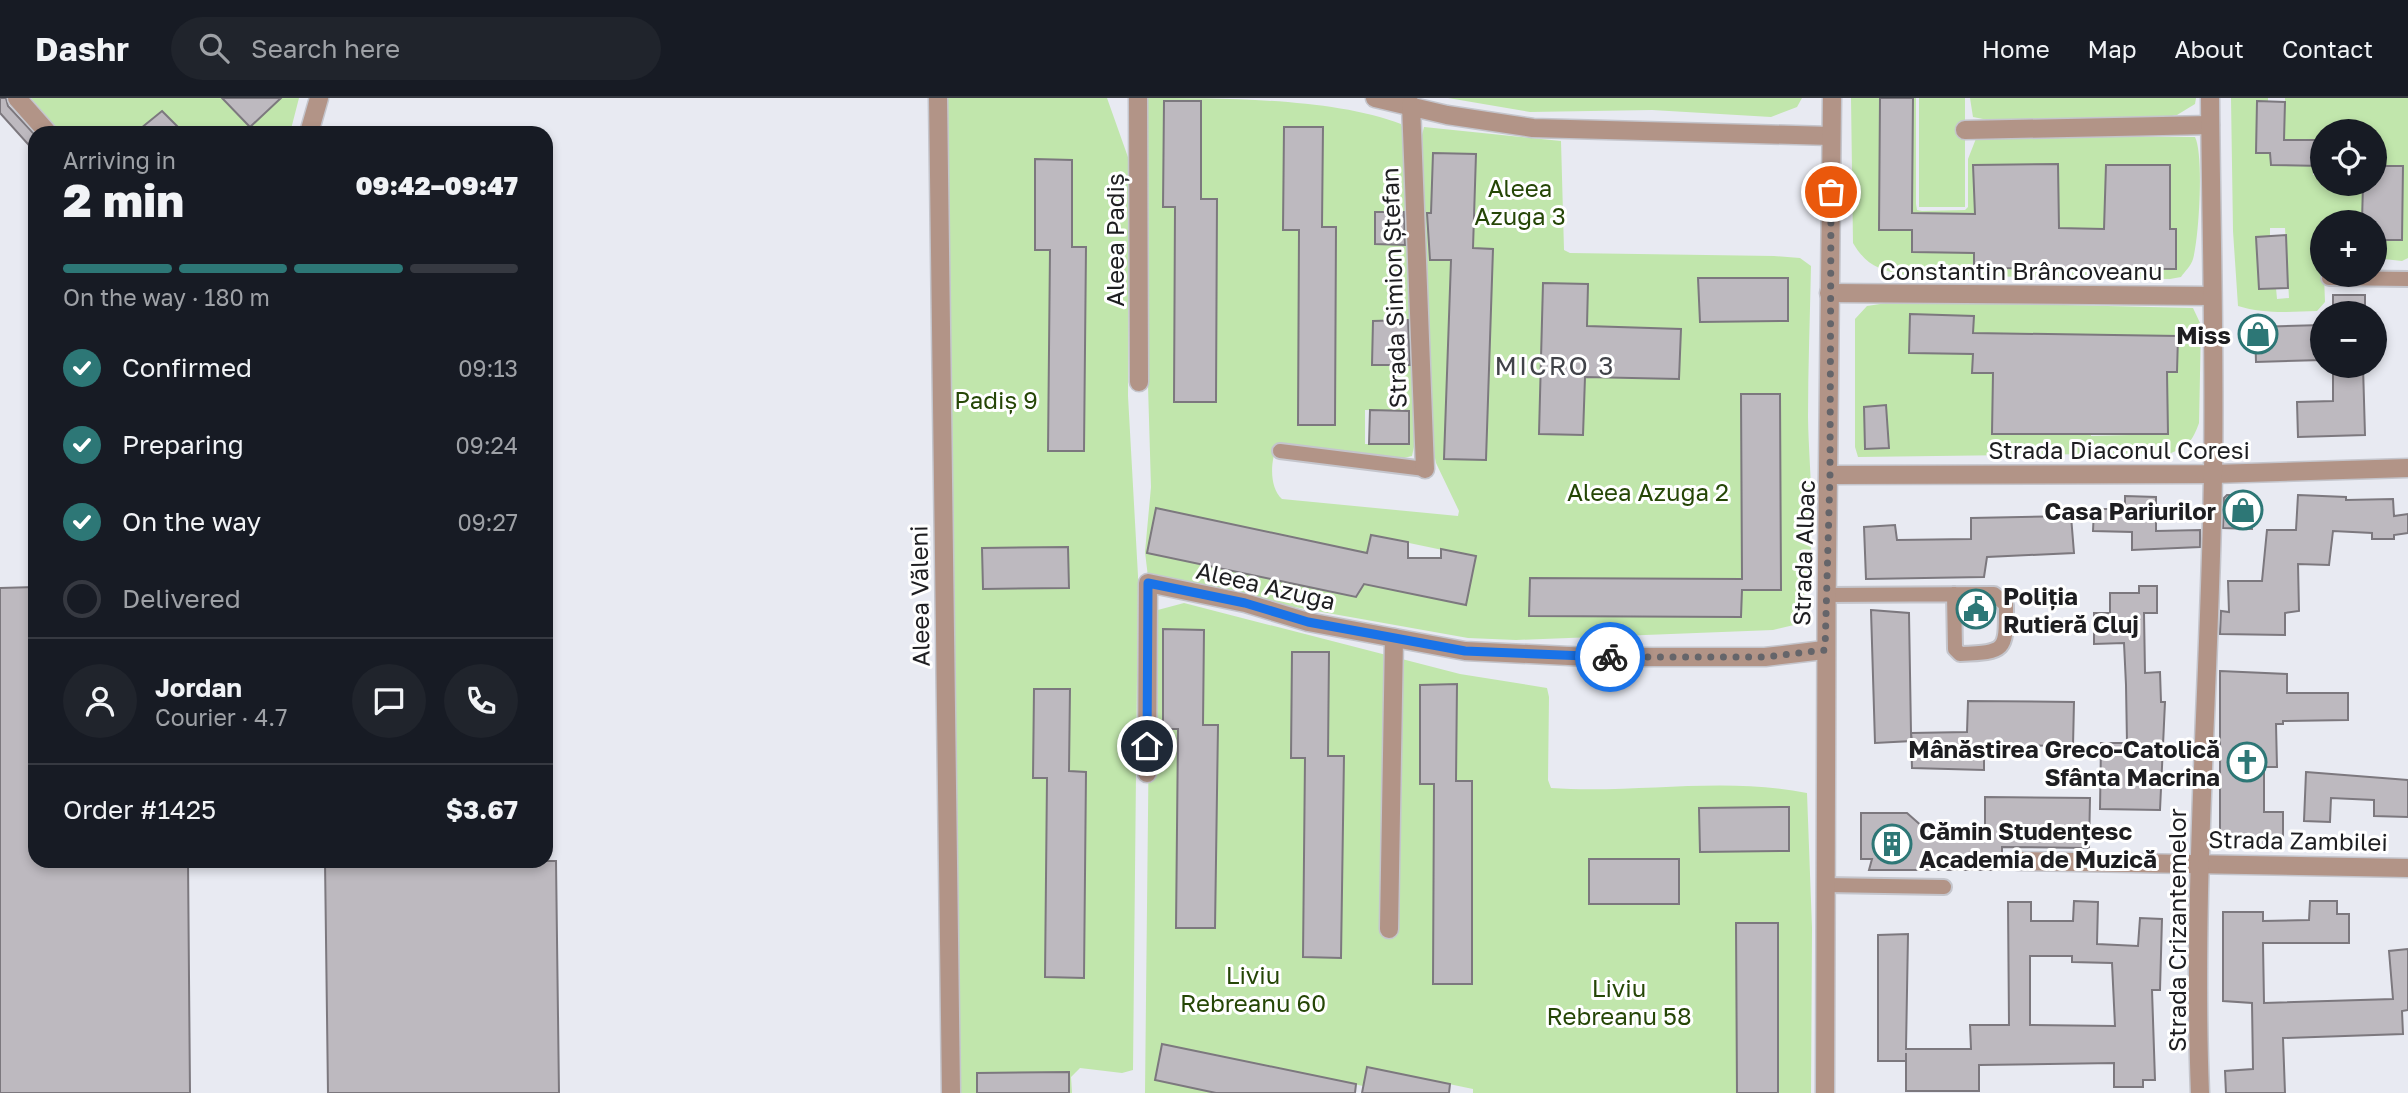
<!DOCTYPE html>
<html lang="en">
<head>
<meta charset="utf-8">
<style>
	:root { --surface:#171b24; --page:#20242c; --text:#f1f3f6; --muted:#9ea1a6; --line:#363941; --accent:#2d7776 }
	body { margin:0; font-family:"Golos Text",sans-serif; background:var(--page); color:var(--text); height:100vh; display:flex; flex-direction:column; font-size:26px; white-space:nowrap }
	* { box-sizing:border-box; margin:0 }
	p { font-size:23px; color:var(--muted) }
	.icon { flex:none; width:38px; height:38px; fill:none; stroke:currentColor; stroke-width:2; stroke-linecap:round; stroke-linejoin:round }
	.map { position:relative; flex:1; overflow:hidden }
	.drawer { position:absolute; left:28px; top:28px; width:525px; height:742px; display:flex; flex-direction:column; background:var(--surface); border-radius:21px; box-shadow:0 4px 10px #0003 }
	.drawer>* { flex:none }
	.buttons { position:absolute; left:2310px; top:21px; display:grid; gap:14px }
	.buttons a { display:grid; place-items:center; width:77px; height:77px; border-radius:50%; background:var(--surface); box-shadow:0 4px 10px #0003; font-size:35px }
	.pin { position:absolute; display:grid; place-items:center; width:60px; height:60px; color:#fff; margin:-30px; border:4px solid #fff; border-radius:50%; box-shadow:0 2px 7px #0007 }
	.courier { position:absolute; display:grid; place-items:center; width:70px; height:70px; margin:-35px; border:5px solid #1a73e8; border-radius:50%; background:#fff; color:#222; box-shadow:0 2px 9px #0007 }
	.summary em { font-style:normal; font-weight:800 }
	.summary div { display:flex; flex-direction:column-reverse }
	.summary { display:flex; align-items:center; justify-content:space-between; height:119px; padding:0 35px }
	h1 { font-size:46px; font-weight:800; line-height:52px }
	.bar { display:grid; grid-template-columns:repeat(4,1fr); gap:10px 7px; align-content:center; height:84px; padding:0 35px }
	.bar i { height:9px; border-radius:5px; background:var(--line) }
	.bar .on { background:var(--accent) }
	.bar p { grid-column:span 4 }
	.line { display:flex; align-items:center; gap:18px; padding:0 35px; border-top:2px solid var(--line) }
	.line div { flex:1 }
	.round { display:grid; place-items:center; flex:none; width:74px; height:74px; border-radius:37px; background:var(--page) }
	ol { padding:0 35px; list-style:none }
	li { display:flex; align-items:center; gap:21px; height:77px }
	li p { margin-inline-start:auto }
	li .icon { padding:7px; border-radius:50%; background:var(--accent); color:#fff; stroke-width:4 }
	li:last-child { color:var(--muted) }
	li i { width:38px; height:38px; border:4px solid var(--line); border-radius:50% }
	header { display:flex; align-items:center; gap:42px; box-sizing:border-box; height:98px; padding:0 35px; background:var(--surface); border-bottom:2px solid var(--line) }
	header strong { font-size:33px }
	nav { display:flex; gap:38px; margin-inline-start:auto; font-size:24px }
	.search { width:490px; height:63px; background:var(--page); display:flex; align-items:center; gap:18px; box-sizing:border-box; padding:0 24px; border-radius:38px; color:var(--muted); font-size:26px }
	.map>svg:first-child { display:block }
</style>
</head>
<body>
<header>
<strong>Dashr</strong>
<div class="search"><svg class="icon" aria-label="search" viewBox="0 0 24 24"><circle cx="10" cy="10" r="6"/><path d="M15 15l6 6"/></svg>Search here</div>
<nav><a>Home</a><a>Map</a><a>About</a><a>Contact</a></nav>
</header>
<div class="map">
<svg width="2408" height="995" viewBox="0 0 2408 995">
	<rect width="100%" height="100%" fill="#e8eaf2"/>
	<g fill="#c1e6ac" fill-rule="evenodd">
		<polygon points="31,0 299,0 290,35 184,35 162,13 135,35 61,35"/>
		<path d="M 942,0 L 1107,0 L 1129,62 L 1128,298 L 1138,478 L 1133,972 L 1122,975 L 1080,970 L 1071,979 L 1072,995 L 1069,995 L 1068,974 L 977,975 L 977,995 L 957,995 ZM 1035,62 L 1072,62 L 1072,149 L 1086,150 L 1084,353 L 1050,152 L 1035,151 ZM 1068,449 L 1068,490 L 983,491 L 983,450 ZM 1070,591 L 1069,673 L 1086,674 L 1083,880 L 1045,879 L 1047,680 L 1033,680 L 1034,592 Z"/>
		<path d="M 1145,0 C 1221,0 1333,0 1401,26 L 1405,39 L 1416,339 L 1412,358 L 1396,362 L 1278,347 C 1270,361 1269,390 1282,401 L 1458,418 L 1459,413 L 1436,365 L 1430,335 L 1421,41 L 1424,29 L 1561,43 L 1564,152 L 1570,155 L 1774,158 L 1800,160 L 1811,168 C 1810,218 1808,269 1808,319 C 1809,386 1822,465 1794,527 L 1773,532 L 1516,542 L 1468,540 L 1187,490 L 1148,479 L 1145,454 L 1151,389 L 1144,152 ZM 1164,3 L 1201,3 L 1201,101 L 1217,101 L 1216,304 L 1174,304 L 1175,109 L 1163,108 ZM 1284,29 L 1323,29 L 1322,129 L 1336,130 L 1335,327 L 1298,326 L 1299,132 L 1283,132 ZM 1433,55 L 1476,57 L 1473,151 L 1493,152 L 1486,362 L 1444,360 L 1451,162 L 1430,161 ZM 1375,114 L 1405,115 L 1405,147 L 1375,146 ZM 1698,180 L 1788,180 L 1788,223 L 1700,224 ZM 1543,185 L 1588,187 L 1583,337 L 1539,335 ZM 1408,222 L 1410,267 L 1372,267 L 1373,223 ZM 1590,228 L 1681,231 L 1679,281 L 1589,279 ZM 1741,296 L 1780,296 L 1781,492 L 1742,492 L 1741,519 L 1529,517 L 1530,480 L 1742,481 ZM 1365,312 L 1409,313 L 1409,346 L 1365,346 ZM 1156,411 L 1367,455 L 1371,437 L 1476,459 L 1465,507 L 1364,486 L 1356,499 L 1147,455 Z"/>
		<polygon points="1448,0 1802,0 1797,9 1771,19 1652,12 1530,14"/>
		<path d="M 1851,0 L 1880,0 L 1879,132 L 1912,132 L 1912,154 L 1974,155 L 1975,170 L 2176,171 L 2176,132 L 1975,130 L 1974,116 L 1912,115 L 1913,1 L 1893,0 L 1916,0 L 1916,106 L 1917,112 L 1922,113 L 1965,112 L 1968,109 L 1968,61 L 1977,38 L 2195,39 C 2204,57 2199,140 2193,161 C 2191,168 2185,173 2181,179 L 2170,181 L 1904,177 C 1879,172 1866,167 1853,145 ZM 2058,66 L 2058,115 L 1974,100 L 1973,67 Z"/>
		<rect x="1919" y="0" width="46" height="109"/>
		<polygon points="1970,0 2196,0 2195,6 2177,17 2156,21 1983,21 1973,19"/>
		<path d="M 2231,0 L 2268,0 L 2268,3 L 2258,3 L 2257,55 L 2270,55 L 2271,67 L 2283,67 L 2285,0 L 2408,0 L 2408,160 L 2402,163 L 2375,160 L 2375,142 L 2402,141 L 2403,68 L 2381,68 L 2381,43 L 2375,43 L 2375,33 L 2322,33 L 2322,42 L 2313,42 L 2313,77 L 2322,77 L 2322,86 L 2363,86 L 2362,124 L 2322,124 L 2325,204 L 2317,213 C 2290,214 2263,216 2238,208 L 2233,133 ZM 2270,130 L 2285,130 L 2289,200 L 2277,201 L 2276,190 L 2259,191 L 2256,139 L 2270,138 Z"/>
		<path d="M 1900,203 L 2193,210 L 2201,227 L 2199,325 C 2193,342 2188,349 2171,355 L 1858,359 L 1855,349 L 1855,221 L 1867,208 ZM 1910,217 L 1973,218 L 1973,235 L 2177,238 L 2176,274 L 1973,275 L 1973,256 L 1910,255 ZM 2090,295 L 2167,304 L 2168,336 L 2091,338 ZM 1885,307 L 1888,350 L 1866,351 L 1864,309 ZM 2061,307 L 2060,337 L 1992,336 Z"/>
		<path d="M 1184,505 L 1460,576 L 1547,590 L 1549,599 L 1548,682 L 1551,690 C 1636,696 1723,678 1807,695 L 1812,830 L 1811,995 L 1778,995 L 1778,825 L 1737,825 L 1737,995 L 1473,995 L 1473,991 L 1367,969 L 1363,988 L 1163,946 L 1155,982 L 1216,995 L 1145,995 L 1150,530 L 1154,513 ZM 1163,532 L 1204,532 L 1203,627 L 1218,627 L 1215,830 L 1176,829 L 1178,631 L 1163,631 ZM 1292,554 L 1329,555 L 1328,658 L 1344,659 L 1341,860 L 1303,859 L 1305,660 L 1291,660 ZM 1456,586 L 1456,683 L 1472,684 L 1472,885 L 1433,885 L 1434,686 L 1420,686 L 1420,587 ZM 1788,709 L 1789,752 L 1700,753 L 1700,710 ZM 1589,761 L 1679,761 L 1679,805 L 1589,806 Z"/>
	</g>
	<g fill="#bdb9bf" stroke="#7c787e" stroke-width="2" fill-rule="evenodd">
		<polygon points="0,0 6,0 8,8 35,37 35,54 0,15"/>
		<polygon points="222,0 281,0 250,29"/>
		<polygon points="1880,0 1913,0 1912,115 1975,116 1973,67 2058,66 2059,130 2104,131 2106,67 2170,67 2170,131 2176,131 2176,171 1974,170 1974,155 1912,154 1912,132 1879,132"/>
		<polygon points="1164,3 1201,3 1201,101 1217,101 1216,304 1174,304 1175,109 1163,109"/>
		<polygon points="2257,3 2285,4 2284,42 2322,42 2322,68 2271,67 2270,55 2256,55"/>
		<polygon points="162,13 184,35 135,35"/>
		<polygon points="1284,29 1323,29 1322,129 1336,129 1335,327 1298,327 1299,132 1283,132"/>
		<polygon points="1433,55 1476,56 1473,150 1493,151 1486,362 1444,361 1451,162 1430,162 1427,115 1431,115"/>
		<polygon points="1035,61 1072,62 1072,149 1086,149 1084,353 1048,353 1050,152 1035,152"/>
		<polygon points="2375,68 2403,68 2402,142 2375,142 2375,124 2362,124 2363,86 2375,86"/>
		<polygon points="1375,114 1404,114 1405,147 1375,146"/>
		<polygon points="2286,137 2288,190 2259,191 2256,139"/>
		<polygon points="1698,180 1788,180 1788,223 1700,224"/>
		<polygon points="1543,185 1588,186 1587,228 1681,231 1679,281 1585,279 1583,337 1539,336"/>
		<rect x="2333" y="197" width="32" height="18"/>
		<polygon points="1910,216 1974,218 1973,235 2178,238 2177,274 2167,274 2168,336 1992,336 1993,275 1972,275 1973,256 1909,255"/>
		<polygon points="1408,222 1410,267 1372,267 1373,223"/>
		<polygon points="2322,227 2322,262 2256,264 2255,229"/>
		<polygon points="2333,268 2363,268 2365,337 2298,339 2297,304 2333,303"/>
		<polygon points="1741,296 1780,296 1781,492 1742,492 1741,519 1529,518 1530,480 1742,481"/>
		<polygon points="1886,307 1889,350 1865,351 1864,309"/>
		<polygon points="1370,312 1409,313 1409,346 1369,346"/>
		<polygon points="2227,397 2251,397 2252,431 2223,430 2224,400"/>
		<polygon points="2298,397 2346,399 2346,402 2393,401 2394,418 2408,416 2408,435 2394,437 2394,441 2372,441 2372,435 2333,433 2329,467 2298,466 2299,513 2285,515 2285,537 2220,536 2221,513 2229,514 2228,483 2262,483 2267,432 2296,432"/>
		<polygon points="2125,398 2156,399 2156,433 2200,432 2200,449 2132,452 2132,434 2093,433 2094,411 2125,411"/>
		<polygon points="1156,410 1367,455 1371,437 1408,444 1408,460 1441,460 1441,451 1476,458 1466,507 1364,486 1356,499 1147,455"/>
		<polygon points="2071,418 2074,455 1987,459 1984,479 1866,481 1864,429 1895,427 1897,442 1971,441 1971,420"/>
		<polygon points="1068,449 1069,490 983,491 982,450"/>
		<polygon points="2139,488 2157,488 2157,515 2144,515 2145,575 2160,574 2161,604 2165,604 2160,712 2100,711 2101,645 2127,645 2126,587 2124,545 2094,546 2094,515 2110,515 2110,495 2139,495"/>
		<polygon points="35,489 35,763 188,763 190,995 0,995 0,490"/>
		<polygon points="1871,512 1909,515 1911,635 1967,634 1968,603 2074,604 2073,648 1984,647 1984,672 1912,670 1911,635 1912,643 1875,645"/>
		<polygon points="1163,531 1204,532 1203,627 1218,627 1215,830 1176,830 1178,631 1163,631"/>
		<polygon points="1292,554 1329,554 1328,658 1344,658 1341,860 1303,859 1305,660 1291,660"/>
		<polygon points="2220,573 2287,576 2287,595 2348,595 2348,622 2283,623 2283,626 2276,626 2277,669 2264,669 2264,714 2283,714 2283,749 2253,750 2253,738 2220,738"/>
		<polygon points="1457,586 1456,683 1472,683 1472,886 1433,886 1434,686 1420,686 1420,587"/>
		<polygon points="1034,591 1070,591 1069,673 1086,674 1084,880 1045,879 1047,680 1033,680"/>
		<polygon points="2306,674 2408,682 2408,719 2374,718 2374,702 2331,700 2330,724 2304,723"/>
		<polygon points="1985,699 2090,700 2089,750 2002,749 2002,772 1869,772 1872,761 1861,761 1861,715 1907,715 1924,730 1985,731"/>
		<polygon points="1789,709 1789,753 1700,754 1699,710"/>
		<rect x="1589" y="761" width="90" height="45"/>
		<polygon points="325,763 556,763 559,995 328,995"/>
		<path d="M 2074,803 L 2098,804 L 2097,846 L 2138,848 L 2140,820 L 2162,821 L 2160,892 L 2152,892 L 2155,982 L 2143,982 L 2143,989 L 2114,989 L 2114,965 L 1979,967 L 1979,993 L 1906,993 L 1906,955 L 1906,963 L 1878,963 L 1878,837 L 1908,836 L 1906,951 L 1971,951 L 1970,927 L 2009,927 L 2008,804 L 2031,804 L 2031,823 L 2073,823 ZM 2030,858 L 2072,858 L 2072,864 L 2112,865 L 2115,928 L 2030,927 Z"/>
		<polygon points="2310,803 2337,803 2337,816 2349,816 2349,845 2263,845 2264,905 2393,901 2389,853 2408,851 2408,912 2402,913 2403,936 2283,940 2285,995 2226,995 2225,973 2253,971 2252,905 2223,903 2223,814 2263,814 2263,823 2309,822"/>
		<polygon points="1736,825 1778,825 1778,995 1737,995"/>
		<polygon points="1162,946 1356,986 1355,995 1216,995 1155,982"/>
		<polygon points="1367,969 1450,986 1449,995 1362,995"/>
		<polygon points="1069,974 1069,995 977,995 977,975"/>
	</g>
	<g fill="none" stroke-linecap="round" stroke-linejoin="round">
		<defs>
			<g id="service">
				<polyline points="2329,180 2408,181"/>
				<polyline points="1280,353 1425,371"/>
				<path d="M 1826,497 L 1994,496 L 2006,507 C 2006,553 2007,554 1960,556 L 1955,551 L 1954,496"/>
				<polyline points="1825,787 1944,789"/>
			</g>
			<g id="minor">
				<polyline points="17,0 48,35"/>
				<polyline points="938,0 951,995"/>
				<polyline points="1138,0 1139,284"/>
				<polyline points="1375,0 1447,17 1533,30 1831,38"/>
				<polyline points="1411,7 1425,371"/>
				<polyline points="1965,32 2210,27"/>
				<polyline points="309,35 319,0"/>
				<polyline points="1829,195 2212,198"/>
				<polyline points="1830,377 2213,376 2408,370"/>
				<polyline points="1147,675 1148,485 1245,505 1308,524 1465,553 1589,559 1765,559 1824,552"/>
				<polyline points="2018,763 2408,770"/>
				<polyline points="1389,831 1394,540"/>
				<path d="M 1825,995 C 1825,663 1827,332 1832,0"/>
				<path d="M 2200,995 C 2192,788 2210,582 2213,376 C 2215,251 2211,125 2210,0"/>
			</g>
		</defs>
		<use href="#service" stroke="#c4c5cc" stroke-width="18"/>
		<use href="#minor" stroke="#c4c5cc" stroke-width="21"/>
		<use href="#service" stroke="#b29487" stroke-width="14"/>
		<use href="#minor" stroke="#b29487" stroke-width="18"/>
	</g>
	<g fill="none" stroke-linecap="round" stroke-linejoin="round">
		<polyline stroke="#65656a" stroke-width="7" stroke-dasharray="0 12.6" points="1610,559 1765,559 1825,552 1830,377 1831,94"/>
		<polyline stroke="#1a73e8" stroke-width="9" points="1147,648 1148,485 1245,505 1308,524 1465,553 1610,559"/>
	</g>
	<defs>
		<symbol id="shop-ring" viewBox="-11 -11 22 22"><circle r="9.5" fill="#fff" stroke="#2d7776" stroke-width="1.5"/><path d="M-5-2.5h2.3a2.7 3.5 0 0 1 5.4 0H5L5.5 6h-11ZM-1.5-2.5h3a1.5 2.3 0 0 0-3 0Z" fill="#2d7776"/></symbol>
		<symbol id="civic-ring" viewBox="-11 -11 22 22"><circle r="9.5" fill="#fff" stroke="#2d7776" stroke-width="1.5"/><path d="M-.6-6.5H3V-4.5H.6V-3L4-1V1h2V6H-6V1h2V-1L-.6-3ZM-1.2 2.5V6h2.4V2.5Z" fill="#2d7776"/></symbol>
		<symbol id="church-ring" viewBox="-11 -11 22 22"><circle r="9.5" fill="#fff" stroke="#2d7776" stroke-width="1.5"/><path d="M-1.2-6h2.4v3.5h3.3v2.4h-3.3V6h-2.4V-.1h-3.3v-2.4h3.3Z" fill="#2d7776"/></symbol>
		<symbol id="building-ring" viewBox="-11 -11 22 22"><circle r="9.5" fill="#fff" stroke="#2d7776" stroke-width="1.5"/><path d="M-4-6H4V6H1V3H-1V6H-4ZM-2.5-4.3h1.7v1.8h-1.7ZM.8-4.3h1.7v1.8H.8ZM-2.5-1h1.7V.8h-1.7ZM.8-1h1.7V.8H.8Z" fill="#2d7776"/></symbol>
	</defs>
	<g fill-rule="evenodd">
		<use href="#shop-ring" x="2236" y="214" width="44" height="44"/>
		<use href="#shop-ring" x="2221" y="390" width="44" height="44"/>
		<use href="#civic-ring" x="1954" y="489" width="44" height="44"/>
		<use href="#church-ring" x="2225" y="642" width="44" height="44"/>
		<use href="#building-ring" x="1870" y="724" width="44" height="44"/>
	</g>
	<g text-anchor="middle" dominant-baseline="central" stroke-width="6" stroke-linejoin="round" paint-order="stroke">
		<g font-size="24" fill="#254606" stroke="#fff">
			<text x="1520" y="89">Aleea<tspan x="1520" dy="28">Azuga 3</tspan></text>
			<text x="996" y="301">Padiș 9</text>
			<text x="1648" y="393">Aleea Azuga 2</text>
			<text x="1253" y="876">Liviu<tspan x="1253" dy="28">Rebreanu 60</tspan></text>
			<text x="1619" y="889">Liviu<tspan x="1619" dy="28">Rebreanu 58</tspan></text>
		</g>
		<g font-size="24" fill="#1e1e21" stroke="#fff">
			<text transform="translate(1114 142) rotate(-90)">Aleea Padiș</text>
			<text x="2021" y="172">Constantin Brâncoveanu</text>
			<text transform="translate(1393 190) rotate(-92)">Strada Simion Ștefan</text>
			<text x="2119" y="351">Strada Diaconul Coresi</text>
			<text transform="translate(1803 455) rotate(-88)">Strada Albac</text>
			<text transform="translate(1266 487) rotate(13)">Aleea Azuga</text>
			<text transform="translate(919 498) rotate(-91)">Aleea Văleni</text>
			<text transform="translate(2298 742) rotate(1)">Strada Zambilei</text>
			<text transform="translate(2176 832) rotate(-90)">Strada Crizantemelor</text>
		</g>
		<g font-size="24" font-weight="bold" fill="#1e1e21" stroke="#fff" text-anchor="end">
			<text x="2231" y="236">Miss</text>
			<text x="2216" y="412">Casa Pariurilor</text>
			<text x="2003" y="497" text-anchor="start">Poliția<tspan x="2003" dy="28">Rutieră Cluj</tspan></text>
			<text x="2220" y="650">Mânăstirea Greco-Catolică<tspan x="2220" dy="28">Sfânta Macrina</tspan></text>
			<text x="1919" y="732" text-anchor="start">Cămin Studențesc<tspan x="1919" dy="28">Academia de Muzică</tspan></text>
		</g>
		<g font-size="26" letter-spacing="2" fill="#414349" stroke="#fff">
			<text x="1555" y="267">MICRO 3</text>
		</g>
	</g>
</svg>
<div class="buttons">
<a><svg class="icon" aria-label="locate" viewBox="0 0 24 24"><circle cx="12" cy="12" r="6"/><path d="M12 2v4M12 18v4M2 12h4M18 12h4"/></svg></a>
<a>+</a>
<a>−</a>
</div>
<div class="pin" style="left:1831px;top:94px;background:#ea580c"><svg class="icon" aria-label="bag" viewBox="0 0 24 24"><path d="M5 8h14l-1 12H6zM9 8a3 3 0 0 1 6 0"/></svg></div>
<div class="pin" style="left:1147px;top:648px;background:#1f2937"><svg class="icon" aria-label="home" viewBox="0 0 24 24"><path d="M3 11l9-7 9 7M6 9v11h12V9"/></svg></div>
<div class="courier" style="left:1610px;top:559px"><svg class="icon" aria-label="bike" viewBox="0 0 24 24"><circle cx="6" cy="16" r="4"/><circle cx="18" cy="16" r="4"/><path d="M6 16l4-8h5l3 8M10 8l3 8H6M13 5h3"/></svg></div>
<section class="drawer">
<div class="summary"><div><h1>2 min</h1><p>Arriving in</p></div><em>09:42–09:47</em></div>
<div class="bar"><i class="on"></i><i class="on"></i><i class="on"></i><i></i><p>On the way · 180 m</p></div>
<ol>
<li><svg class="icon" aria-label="check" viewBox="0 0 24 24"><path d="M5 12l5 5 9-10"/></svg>Confirmed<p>09:13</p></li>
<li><svg class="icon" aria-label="check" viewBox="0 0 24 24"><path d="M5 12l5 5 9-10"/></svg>Preparing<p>09:24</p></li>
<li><svg class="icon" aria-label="check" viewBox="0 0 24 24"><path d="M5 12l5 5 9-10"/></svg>On the way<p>09:27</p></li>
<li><i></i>Delivered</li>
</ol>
<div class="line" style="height:126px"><a class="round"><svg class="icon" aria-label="person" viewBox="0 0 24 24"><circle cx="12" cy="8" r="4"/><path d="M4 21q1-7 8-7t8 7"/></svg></a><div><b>Jordan</b><p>Courier · 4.7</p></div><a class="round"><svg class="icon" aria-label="chat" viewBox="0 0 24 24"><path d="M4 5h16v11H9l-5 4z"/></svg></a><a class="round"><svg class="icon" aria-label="phone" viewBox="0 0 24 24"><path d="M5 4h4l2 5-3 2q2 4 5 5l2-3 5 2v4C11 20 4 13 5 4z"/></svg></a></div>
<div class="line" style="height:91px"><div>Order #1425</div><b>$3.67</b></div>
</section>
</div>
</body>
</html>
